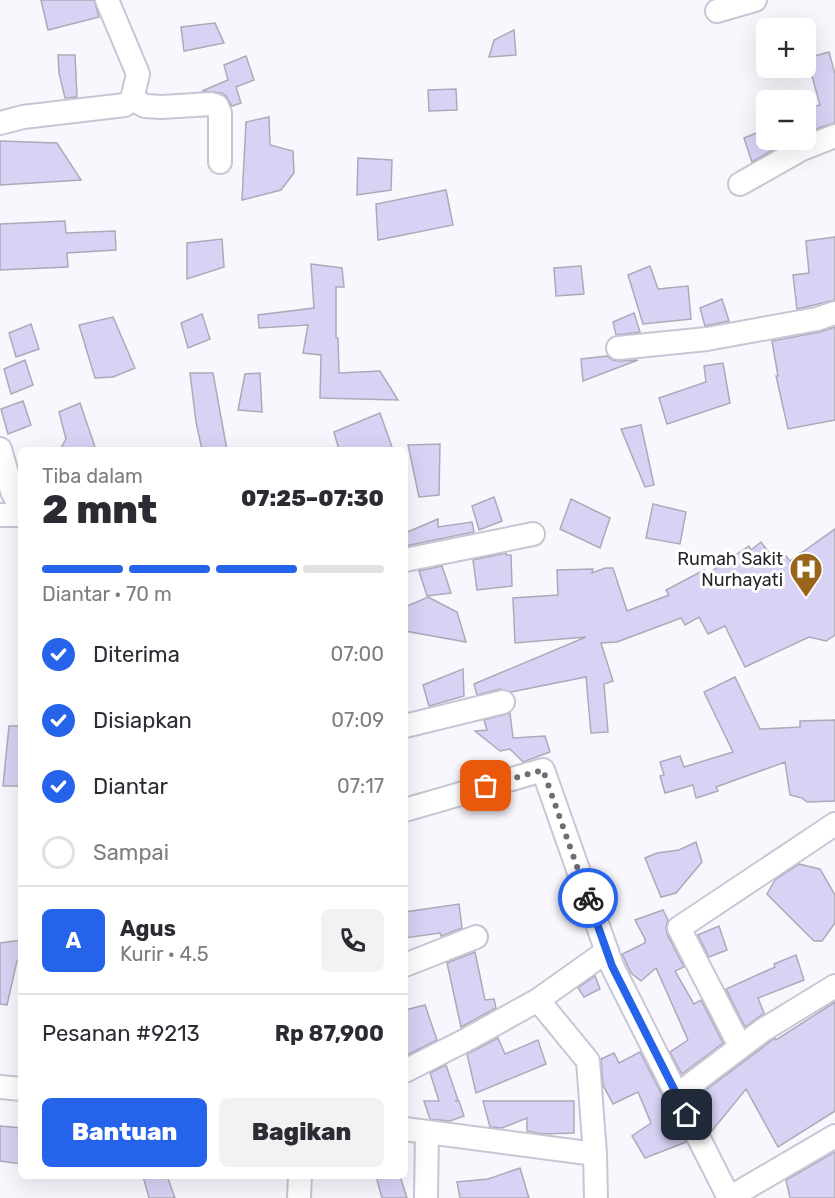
<!DOCTYPE html>
<html lang="id">
<head>
<meta charset="utf-8">
<style>
	:root { --surface:#fff; --page:#f2f2f3; --text:#2b2b33; --muted:#7c7c81; --line:#e1e1e2; --accent:#2563eb }
	body { margin:0; font-family:Rubik,sans-serif; background:var(--page); color:var(--text); height:100vh; display:flex; flex-direction:column; font-size:22px; white-space:nowrap }
	* { box-sizing:border-box; margin:0 }
	p { font-size:20px; color:var(--muted) }
	.icon { flex:none; width:33px; height:33px; fill:none; stroke:currentColor; stroke-width:2; stroke-linecap:round; stroke-linejoin:round }
	.map { position:relative; flex:1; overflow:hidden }
	.details { position:absolute; left:18px; top:447px; width:390px; height:732px; display:flex; flex-direction:column; background:var(--surface); border-radius:9px; box-shadow:0 6px 24px #0002 }
	.details>* { flex:none }
	.tools { position:absolute; left:756px; top:18px; display:grid; gap:12px }
	.tools a { display:grid; place-items:center; width:60px; height:60px; border-radius:9px; background:var(--surface); box-shadow:0 6px 24px #0002; font-size:30px }
	.pin { position:absolute; display:grid; place-items:center; width:51px; height:51px; color:#fff; margin:-26px; border-radius:12px; box-shadow:0 3px 9px #0006 }
	.courier { position:absolute; display:grid; place-items:center; width:60px; height:60px; margin:-30px; border:4px solid #2563eb; border-radius:50%; background:#fff; color:#222; box-shadow:0 2px 8px #0007 }
	.summary em { font-style:normal; font-weight:800 }
	.summary div { display:flex; flex-direction:column-reverse }
	.summary { display:flex; align-items:center; justify-content:space-between; height:102px; padding:0 24px }
	h1 { font-size:39px; font-weight:800; line-height:45px }
	.bar { display:grid; grid-template-columns:repeat(4,1fr); gap:9px 6px; align-content:center; height:72px; padding:0 24px }
	.bar i { height:8px; border-radius:4px; background:var(--line) }
	.bar .selected { background:var(--accent) }
	.bar p { grid-column:span 4 }
	.line { display:flex; align-items:center; gap:15px; padding:0 24px; border-top:2px solid var(--line) }
	.line div { flex:1 }
	.round { display:grid; place-items:center; flex:none; width:63px; height:63px; border-radius:9px; background:var(--page) }
	ol { padding:0 24px; list-style:none }
	li { display:flex; align-items:center; gap:18px; height:66px }
	li p { margin-inline-start:auto }
	li .icon { padding:6px; border-radius:50%; background:var(--accent); color:#fff; stroke-width:4 }
	li:last-child { color:var(--muted) }
	li i { width:33px; height:33px; border:3px solid var(--line); border-radius:50% }
	.action { display:flex; gap:12px; margin-top:auto; padding:12px 24px }
	.action a { flex:1; height:69px; border-radius:9px; background:var(--accent); color:#fff; font-size:24px; font-weight:800; line-height:69px; text-align:center }
	.action a+a { background:var(--page); color:var(--text) }
	.map>svg:first-child { display:block }
</style>
</head>
<body>
<div class="map">
<svg width="835" height="1198" viewBox="0 0 835 1198">
	<rect width="100%" height="100%" fill="#f8f7fe"/>
	<g fill="#d8d3f5" stroke="#acaab9" stroke-width="1.5">
		<polygon points="41,0 94,0 99,17 48,30"/>
		<polygon points="215,23 224,43 184,51 181,27"/>
		<polygon points="514,30 516,55 489,57 494,40"/>
		<polygon points="829,52 835,74 835,123 806,132 806,109 820,105 807,58"/>
		<polygon points="58,55 75,55 77,97 65,98 59,73"/>
		<polygon points="246,56 254,80 236,87 241,103 232,106 226,96 222,93 202,91 228,80 224,65"/>
		<polygon points="456,89 457,110 429,111 428,90"/>
		<polygon points="269,117 270,145 293,151 294,173 281,190 242,200 246,122"/>
		<polygon points="766,129 766,140 770,140 773,150 752,162 744,138"/>
		<polygon points="0,141 57,143 81,180 0,185"/>
		<polygon points="358,158 392,160 391,190 357,195"/>
		<polygon points="446,190 453,225 378,240 376,204"/>
		<polygon points="65,221 66,233 115,231 116,250 67,253 68,267 0,270 0,224"/>
		<polygon points="835,237 835,300 797,309 793,275 809,273 806,241"/>
		<polygon points="222,239 224,267 187,279 187,243"/>
		<polygon points="311,264 342,268 344,287 336,287 336,338 338,338 339,373 380,371 398,400 320,398 321,355 303,353 308,325 259,328 258,315 314,308"/>
		<polygon points="581,266 584,294 556,296 554,268"/>
		<polygon points="650,266 658,289 688,286 691,319 643,324 628,275"/>
		<polygon points="722,299 729,321 705,326 700,308"/>
		<polygon points="634,313 640,332 616,335 613,322"/>
		<polygon points="202,314 210,339 188,348 181,323"/>
		<polygon points="113,317 135,368 113,377 95,378 79,325"/>
		<polygon points="31,324 39,349 16,357 9,333"/>
		<polygon points="835,327 835,420 788,429 776,376 778,376 772,341 820,332"/>
		<polygon points="607,356 612,360 619,361 638,360 583,381 581,359"/>
		<polygon points="25,360 33,385 11,394 4,369"/>
		<polygon points="723,363 730,403 667,424 659,398 706,382 704,366"/>
		<polygon points="190,373 213,373 227,450 202,450 196,422"/>
		<polygon points="260,373 262,412 238,410 245,374"/>
		<polygon points="23,401 31,425 8,434 1,409"/>
		<polygon points="80,403 96,450 60,450 66,439 59,412"/>
		<polygon points="380,413 393,450 339,450 334,432"/>
		<polygon points="641,425 654,485 645,487 621,429"/>
		<polygon points="440,444 439,495 419,497 408,445"/>
		<polygon points="494,497 502,521 479,530 472,506"/>
		<polygon points="571,499 610,518 600,548 560,529"/>
		<polygon points="653,504 686,512 680,544 646,538"/>
		<polygon points="438,519 438,527 472,522 474,532 405,546 405,533"/>
		<polygon points="835,529 835,635 826,641 809,637 745,667 725,626 708,634 699,617 685,625 681,618 617,642 601,643 613,681 604,684 608,732 591,733 586,677 511,692 500,689 477,695 474,684 586,637 515,643 513,598 558,595 557,570 593,569 592,573 605,568 613,568 627,611 669,595 666,590 704,570 706,575 749,546 751,550 761,542 776,563 786,556 790,561"/>
		<polygon points="506,553 506,555 511,555 512,586 477,590 473,560"/>
		<polygon points="442,566 451,593 427,596 419,571"/>
		<polygon points="428,597 457,612 466,642 405,631 405,607"/>
		<polygon points="463,669 464,696 429,706 423,685"/>
		<polygon points="735,677 760,729 800,727 800,721 835,720 835,801 807,802 802,798 790,795 785,762 716,787 718,791 696,798 693,785 665,793 660,776 664,775 660,762 680,756 684,767 733,752 704,692"/>
		<polygon points="510,713 513,738 545,736 550,752 523,762 510,749 500,751 475,731 487,730 484,720"/>
		<polygon points="9,726 21,726 21,786 3,786"/>
		<polygon points="696,842 702,862 676,893 661,897 645,858 657,853 679,850"/>
		<polygon points="799,864 820,869 835,895 835,923 822,941 814,941 767,894 775,880"/>
		<polygon points="459,904 462,928 441,936 440,933 405,938 405,912"/>
		<polygon points="663,910 668,920 666,927 667,934 684,967 675,971 694,1004 701,1000 723,1043 682,1074 670,1052 688,1040 656,968 641,981 631,973 622,954 645,943 645,939 635,920"/>
		<polygon points="719,926 727,950 709,957 698,935"/>
		<polygon points="21,940 21,961 17,961 7,1005 0,1004 0,943"/>
		<polygon points="475,952 485,1000 494,999 496,1008 461,1027 447,963"/>
		<polygon points="796,955 804,980 758,998 764,1013 745,1027 726,989 775,967 774,964"/>
		<polygon points="595,976 600,989 584,997 578,988"/>
		<polygon points="835,1002 835,1111 778,1147 746,1089 711,1132 694,1099 771,1041 775,1038 776,1040"/>
		<polygon points="425,1005 437,1040 405,1056 405,1010"/>
		<polygon points="498,1038 505,1054 538,1040 546,1064 476,1093 467,1054"/>
		<polygon points="640,1052 686,1142 645,1158 632,1136 651,1123 638,1092 613,1104 603,1085 601,1059 614,1053 619,1063"/>
		<polygon points="446,1065 458,1100 455,1101 459,1101 464,1116 450,1121 430,1119 424,1101 439,1101 430,1073"/>
		<polygon points="483,1101 574,1101 574,1133 543,1134 527,1131 527,1118 502,1128 490,1127"/>
		<polygon points="0,1126 21,1128 21,1164 0,1161"/>
		<polygon points="835,1152 835,1198 790,1198 786,1180"/>
		<polygon points="520,1168 529,1198 460,1198 457,1182 488,1179"/>
		<polygon points="143,1176 167,1176 175,1198 149,1198"/>
		<polygon points="376,1176 400,1176 407,1198 382,1198"/>
	</g>
	<g fill="none" stroke-linecap="round" stroke-linejoin="round">
		<defs>
			<g id="street">
				<polyline points="717,11 755,0"/>
				<polyline points="132,99 145,106 162,107 211,104 217,106 220,113 220,162"/>
				<polyline points="0,123 23,117 125,105 132,99 138,74 107,0"/>
				<polyline points="740,184 802,149 835,136"/>
				<polyline points="618,348 707,339 817,319 835,313"/>
				<polyline points="0,449 12,491 21,509"/>
				<polyline points="0,515 21,515"/>
				<polyline points="405,560 533,534"/>
				<polyline points="405,726 503,702"/>
				<polyline points="405,810 543,770 612,966 729,1198"/>
				<polyline points="405,965 476,937"/>
				<polyline points="538,1000 588,1061 595,1154 596,1198"/>
				<polyline points="740,1046 679,928 835,824"/>
				<polyline points="405,1071 466,1040 538,1000 607,951"/>
				<polyline points="0,1087 21,1089"/>
				<polyline points="677,1095 763,1030 835,986"/>
				<polyline points="405,1129 595,1154"/>
				<polyline points="299,1198 300,1176"/>
				<polyline points="426,1198 427,1132"/>
				<polyline points="729,1198 835,1136"/>
			</g>
		</defs>
		<use href="#street" stroke="#c8c6d5" stroke-width="26"/>
		<use href="#street" stroke="#fff" stroke-width="22"/>
	</g>
	<g fill="none" stroke-linecap="round" stroke-linejoin="round">
		<polyline stroke="#706e75" stroke-width="6" stroke-dasharray="0 10.8" points="486,786 543,770 588,898"/>
		<polyline stroke="#2563eb" stroke-width="8" points="588,898 612,966 687,1115"/>
	</g>
	<defs>
		<symbol id="hospital-pin" viewBox="-11 -11 22 30"><path d="M0 17L-7.5 6A9.5 9.5 0 1 1 7.5 6Z" fill="#99651b" stroke="#fff"/><path d="M-5-5h3v3.5h4V-5h3V5h-3V1.5h-4V5h-3Z" fill="#fff"/></symbol>
	</defs>
	<g fill-rule="evenodd">
		<use href="#hospital-pin" x="787" y="550" width="38" height="52"/>
	</g>
	<g text-anchor="middle" dominant-baseline="central" stroke-width="6" stroke-linejoin="round" paint-order="stroke">
		<g font-size="18" fill="#26252b" stroke="#fff" text-anchor="end">
			<text x="783" y="559">Rumah Sakit<tspan x="783" dy="21">Nurhayati</tspan></text>
		</g>
	</g>
</svg>
<div class="tools">
<a>+</a>
<a>−</a>
</div>
<div class="pin" style="left:486px;top:786px;background:#ea580c"><svg class="icon" aria-label="bag" viewBox="0 0 24 24"><path d="M5 8h14l-1 12H6zM9 8a3 3 0 0 1 6 0"/></svg></div>
<div class="pin" style="left:687px;top:1115px;background:#1f2937"><svg class="icon" aria-label="home" viewBox="0 0 24 24"><path d="M3 11l9-7 9 7M6 9v11h12V9"/></svg></div>
<div class="courier" style="left:588px;top:898px"><svg class="icon" aria-label="bike" viewBox="0 0 24 24"><circle cx="6" cy="16" r="4"/><circle cx="18" cy="16" r="4"/><path d="M6 16l4-8h5l3 8M10 8l3 8H6M13 5h3"/></svg></div>
<section class="details">
<div class="summary"><div><h1>2 mnt</h1><p>Tiba dalam</p></div><em>07:25–07:30</em></div>
<div class="bar"><i class="selected"></i><i class="selected"></i><i class="selected"></i><i></i><p>Diantar · 70 m</p></div>
<ol>
<li><svg class="icon" aria-label="check" viewBox="0 0 24 24"><path d="M5 12l5 5 9-10"/></svg>Diterima<p>07:00</p></li>
<li><svg class="icon" aria-label="check" viewBox="0 0 24 24"><path d="M5 12l5 5 9-10"/></svg>Disiapkan<p>07:09</p></li>
<li><svg class="icon" aria-label="check" viewBox="0 0 24 24"><path d="M5 12l5 5 9-10"/></svg>Diantar<p>07:17</p></li>
<li><i></i>Sampai</li>
</ol>
<div class="line" style="height:108px"><b class="round" style="background:var(--accent);color:#fff">A</b><div><b>Agus</b><p>Kurir · 4.5</p></div><a class="round"><svg class="icon" aria-label="phone" viewBox="0 0 24 24"><path d="M5 4h4l2 5-3 2q2 4 5 5l2-3 5 2v4C11 20 4 13 5 4z"/></svg></a></div>
<div class="line" style="height:78px"><div>Pesanan #9213</div><b>Rp 87,900</b></div>
<div class="action"><a>Bantuan</a><a>Bagikan</a></div>
</section>
</div>
</body>
</html>
